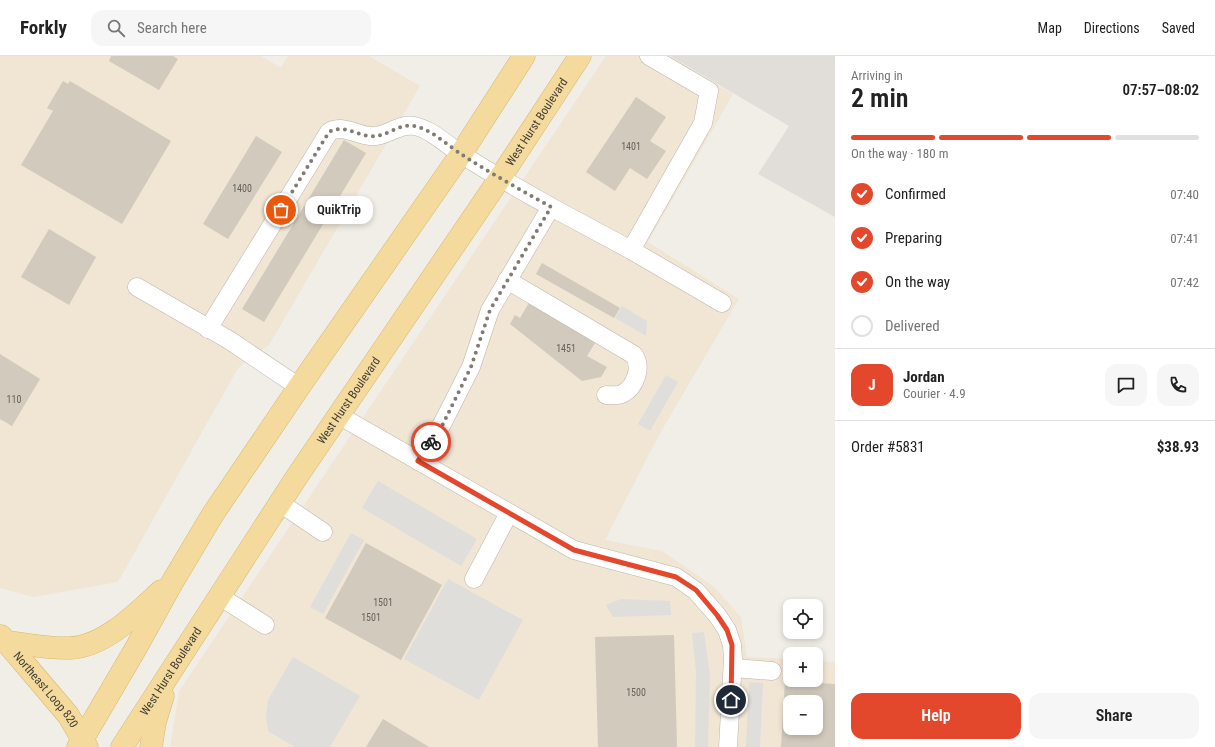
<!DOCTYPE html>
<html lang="en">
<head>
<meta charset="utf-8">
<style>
	:root { --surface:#fff; --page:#f6f6f6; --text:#222; --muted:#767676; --line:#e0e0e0; --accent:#e3472c }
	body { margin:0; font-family:"Roboto Condensed",sans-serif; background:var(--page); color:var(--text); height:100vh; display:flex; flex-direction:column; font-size:15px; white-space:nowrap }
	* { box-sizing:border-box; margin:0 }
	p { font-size:13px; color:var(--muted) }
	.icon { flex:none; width:22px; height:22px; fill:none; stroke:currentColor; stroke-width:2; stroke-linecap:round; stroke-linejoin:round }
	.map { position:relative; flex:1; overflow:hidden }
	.panel { display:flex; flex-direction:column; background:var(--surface); width:380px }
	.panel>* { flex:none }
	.controls { position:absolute; left:783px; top:543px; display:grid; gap:8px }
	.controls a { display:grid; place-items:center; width:40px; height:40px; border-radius:8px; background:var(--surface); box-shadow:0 2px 6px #0003; font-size:20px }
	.pin { position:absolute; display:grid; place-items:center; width:34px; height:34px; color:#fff; margin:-17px; border:2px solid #fff; border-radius:50%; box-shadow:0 1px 4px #0007 }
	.courier { position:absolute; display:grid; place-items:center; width:40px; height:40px; margin:-20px; border:3px solid #e3472c; border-radius:50%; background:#fff; color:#222; box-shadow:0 1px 5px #0007 }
	.bubble { position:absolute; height:28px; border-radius:12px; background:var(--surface); box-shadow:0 2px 6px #0003; font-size:13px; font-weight:600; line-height:28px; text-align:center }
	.summary em { font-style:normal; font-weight:600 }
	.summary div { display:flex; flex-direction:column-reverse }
	.summary { display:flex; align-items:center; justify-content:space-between; height:68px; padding:0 16px }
	h1 { font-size:26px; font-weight:600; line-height:30px }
	.bar { display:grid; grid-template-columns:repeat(4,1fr); gap:6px 4px; align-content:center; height:48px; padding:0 16px }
	.bar i { height:5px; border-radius:3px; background:var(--line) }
	.bar .on { background:var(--accent) }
	.bar p { grid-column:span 4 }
	.line { display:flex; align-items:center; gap:10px; padding:0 16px; border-top:1px solid var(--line) }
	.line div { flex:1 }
	.round { display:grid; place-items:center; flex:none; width:42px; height:42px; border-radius:12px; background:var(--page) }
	ol { padding:0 16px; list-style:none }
	li { display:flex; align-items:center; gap:12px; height:44px }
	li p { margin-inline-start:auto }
	li .icon { padding:4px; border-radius:50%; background:var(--accent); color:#fff; stroke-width:4 }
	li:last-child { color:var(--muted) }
	li i { width:22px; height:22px; border:2px solid var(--line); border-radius:50% }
	.cta { display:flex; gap:8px; margin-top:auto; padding:8px 16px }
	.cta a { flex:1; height:46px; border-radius:12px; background:var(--accent); color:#fff; font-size:16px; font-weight:600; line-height:46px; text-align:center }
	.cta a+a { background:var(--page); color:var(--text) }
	header { display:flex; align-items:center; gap:24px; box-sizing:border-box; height:56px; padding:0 20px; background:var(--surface); border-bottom:1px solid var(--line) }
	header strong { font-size:19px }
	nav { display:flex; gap:22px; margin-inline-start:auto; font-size:14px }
	.search { width:280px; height:36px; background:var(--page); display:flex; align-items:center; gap:10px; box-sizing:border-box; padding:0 14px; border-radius:12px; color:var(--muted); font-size:15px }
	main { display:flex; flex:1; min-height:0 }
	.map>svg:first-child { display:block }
</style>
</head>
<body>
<header>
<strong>Forkly</strong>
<div class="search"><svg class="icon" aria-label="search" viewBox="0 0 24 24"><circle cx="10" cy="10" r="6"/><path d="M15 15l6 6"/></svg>Search here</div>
<nav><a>Map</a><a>Directions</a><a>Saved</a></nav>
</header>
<main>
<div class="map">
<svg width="835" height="691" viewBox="0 0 835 691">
	<rect width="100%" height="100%" fill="#f1eee7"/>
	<g fill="#f1e5d4" fill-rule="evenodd">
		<polygon points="0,0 261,0 281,12 288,0 369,0 420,30 269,289 238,312 118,526 33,541 0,532"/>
		<path d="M 606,0 L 670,0 L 733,38 L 648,186 L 739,243 L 660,377 L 605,484 L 662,495 L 713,530 L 741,561 L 747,601 L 790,603 L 790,624 L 816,624 L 816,605 L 835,606 L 835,691 L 170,691 L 179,635 ZM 790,646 L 816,646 L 816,672 L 790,672 Z"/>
	</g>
	<polygon fill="#e1ddd8" points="670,0 835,0 835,161 758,118 789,70"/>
	<g fill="#e0dedb">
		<polygon points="622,250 647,265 646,280 615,262"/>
		<polygon points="666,319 678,326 650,375 638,368"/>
		<polygon points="378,425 477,483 461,510 362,452"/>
		<polygon points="351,477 364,484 323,558 310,551"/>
		<polygon points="448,523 523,564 479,644 404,603"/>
		<polygon points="621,543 670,545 671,559 613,561 606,549"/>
		<polygon points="704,576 710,619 708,691 695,691 696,616 692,577"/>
		<polygon points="293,601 360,640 330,691 295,691 268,675 266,661 268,644"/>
		<polygon points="749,626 763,627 760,691 746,691"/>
	</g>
	<g fill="#d2cabd" fill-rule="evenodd">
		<polygon points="111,0 173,0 178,3 159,34 109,5"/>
		<polygon points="63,25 68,28 70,25 171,85 122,168 21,109 53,55 47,52"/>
		<polygon points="636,41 666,61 650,85 666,95 647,123 630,112 615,135 586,116"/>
		<polygon points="256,80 282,96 228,183 203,168"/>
		<polygon points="344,84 366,97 264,266 242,253"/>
		<polygon points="49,173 96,201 69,249 21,221"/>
		<polygon points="542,207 620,252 614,262 536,218"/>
		<polygon points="530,245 597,284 587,300 607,311 601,321 582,325 510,268 515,259 520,262"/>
		<polygon points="0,298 40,323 12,370 0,363"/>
		<polygon points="366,487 442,529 401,604 325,562"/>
		<polygon points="674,579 677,691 598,691 595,581"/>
		<path d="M 785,625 L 835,628 L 835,691 L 781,691 ZM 790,646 L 816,646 L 816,672 L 790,672 Z"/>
		<polygon points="383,663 429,691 366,691"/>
	</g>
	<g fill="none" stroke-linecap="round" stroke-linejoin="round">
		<defs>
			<g id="minor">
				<polyline points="551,151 631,194 722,247"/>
				<polyline points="631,194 703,67 709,35 649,0"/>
				<path d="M 507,224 L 634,299 C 642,311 636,331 622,338 C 617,340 611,339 606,339"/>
				<polyline points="137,231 229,284 299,331"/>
				<path d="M 208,273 L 329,76 C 343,68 356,79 370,80 C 386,82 398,67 414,70 C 431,73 447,89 461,98 C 490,117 521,134 551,151 L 490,254 L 471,311 L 441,370 L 418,405"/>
				<polyline points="340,360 574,494 676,521 696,535 717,559 727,574 732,589 733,603 728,691"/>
				<polyline points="280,447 323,476"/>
				<polyline points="474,523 509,457"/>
				<polyline points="219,540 265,569"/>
				<polyline points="733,612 772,615"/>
			</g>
			<g id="major">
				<path id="s1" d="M 1,580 L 68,659 L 87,691"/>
				<path d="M 6,586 C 27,588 49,593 70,592 C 104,591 137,557 161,535"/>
				<polyline points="78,691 136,592 173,525 213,458 299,331 461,98 524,0"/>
				<path id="s2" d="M 122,691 L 296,422 L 500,122 L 580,0"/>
				<polyline points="151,691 155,666 163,640"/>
			</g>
		</defs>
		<use href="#minor" stroke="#bcb5aa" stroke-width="19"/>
		<use href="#major" stroke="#d7b76f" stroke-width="23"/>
		<use href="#minor" stroke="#fff" stroke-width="18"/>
		<use href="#major" stroke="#f4db9d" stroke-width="22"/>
	</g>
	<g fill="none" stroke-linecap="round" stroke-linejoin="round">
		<path stroke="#807c74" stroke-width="4" stroke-dasharray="0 7.2" d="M 281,154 L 329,76 C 343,68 356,79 370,80 C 386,82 398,67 414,70 C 431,73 447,89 461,98 C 490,117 521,134 551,151 L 490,254 L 471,311 L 442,370 L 431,386"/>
		<polyline stroke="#e3472c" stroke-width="5" points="431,386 418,405 574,494 676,521 696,534 717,559 727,574 732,589 731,644"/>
	</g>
	<g text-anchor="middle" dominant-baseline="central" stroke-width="3" stroke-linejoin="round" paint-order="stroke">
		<g font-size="10" fill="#676158">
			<text x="631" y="90">1401</text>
			<text x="242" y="132">1400</text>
			<text x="566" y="292">1451</text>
			<text x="14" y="343">110</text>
			<text x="383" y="546">1501</text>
			<text x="371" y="561">1501</text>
			<text x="636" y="636">1500</text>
		</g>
		<g font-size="12" fill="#433e36" stroke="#fff">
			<text stroke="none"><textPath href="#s2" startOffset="750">West Hurst Boulevard</textPath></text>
			<text stroke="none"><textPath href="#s2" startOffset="414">West Hurst Boulevard</textPath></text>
			<text stroke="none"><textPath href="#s2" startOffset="90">West Hurst Boulevard</textPath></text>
			<text stroke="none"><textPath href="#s1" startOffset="70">Northeast Loop 820</textPath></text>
		</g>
	</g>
</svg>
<div class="controls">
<a><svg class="icon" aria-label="locate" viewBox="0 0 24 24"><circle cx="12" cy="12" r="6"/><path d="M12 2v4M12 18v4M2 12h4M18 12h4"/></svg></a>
<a>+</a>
<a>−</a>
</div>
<div class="pin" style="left:281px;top:154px;background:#ea580c"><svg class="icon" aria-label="bag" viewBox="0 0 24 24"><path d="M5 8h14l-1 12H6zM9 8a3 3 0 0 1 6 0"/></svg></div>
<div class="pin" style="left:731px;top:644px;background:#1f2937"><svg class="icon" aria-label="home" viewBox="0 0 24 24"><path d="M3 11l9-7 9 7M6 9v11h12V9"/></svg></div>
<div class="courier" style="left:431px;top:386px"><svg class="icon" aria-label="bike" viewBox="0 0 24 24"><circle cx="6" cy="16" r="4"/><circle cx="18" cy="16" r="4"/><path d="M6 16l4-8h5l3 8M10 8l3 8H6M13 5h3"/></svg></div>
<div class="bubble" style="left:305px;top:140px;width:68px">QuikTrip</div>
</div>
<section class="panel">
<div class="summary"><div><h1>2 min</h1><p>Arriving in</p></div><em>07:57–08:02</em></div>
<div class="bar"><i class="on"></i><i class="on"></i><i class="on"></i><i></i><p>On the way · 180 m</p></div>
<ol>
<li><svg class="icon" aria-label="check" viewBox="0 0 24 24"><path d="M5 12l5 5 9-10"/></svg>Confirmed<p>07:40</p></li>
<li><svg class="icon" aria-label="check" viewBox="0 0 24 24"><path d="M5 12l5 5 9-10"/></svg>Preparing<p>07:41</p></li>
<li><svg class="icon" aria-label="check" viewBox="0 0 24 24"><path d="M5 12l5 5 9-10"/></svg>On the way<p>07:42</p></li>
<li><i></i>Delivered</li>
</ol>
<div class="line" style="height:72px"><b class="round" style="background:var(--accent);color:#fff">J</b><div><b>Jordan</b><p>Courier · 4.9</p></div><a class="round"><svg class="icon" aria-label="chat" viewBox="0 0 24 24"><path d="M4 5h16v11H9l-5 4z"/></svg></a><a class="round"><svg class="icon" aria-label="phone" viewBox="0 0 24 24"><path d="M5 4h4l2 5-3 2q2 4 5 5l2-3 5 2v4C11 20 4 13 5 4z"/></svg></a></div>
<div class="line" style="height:52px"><div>Order #5831</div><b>$38.93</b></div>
<div class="cta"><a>Help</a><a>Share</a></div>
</section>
</main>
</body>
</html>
